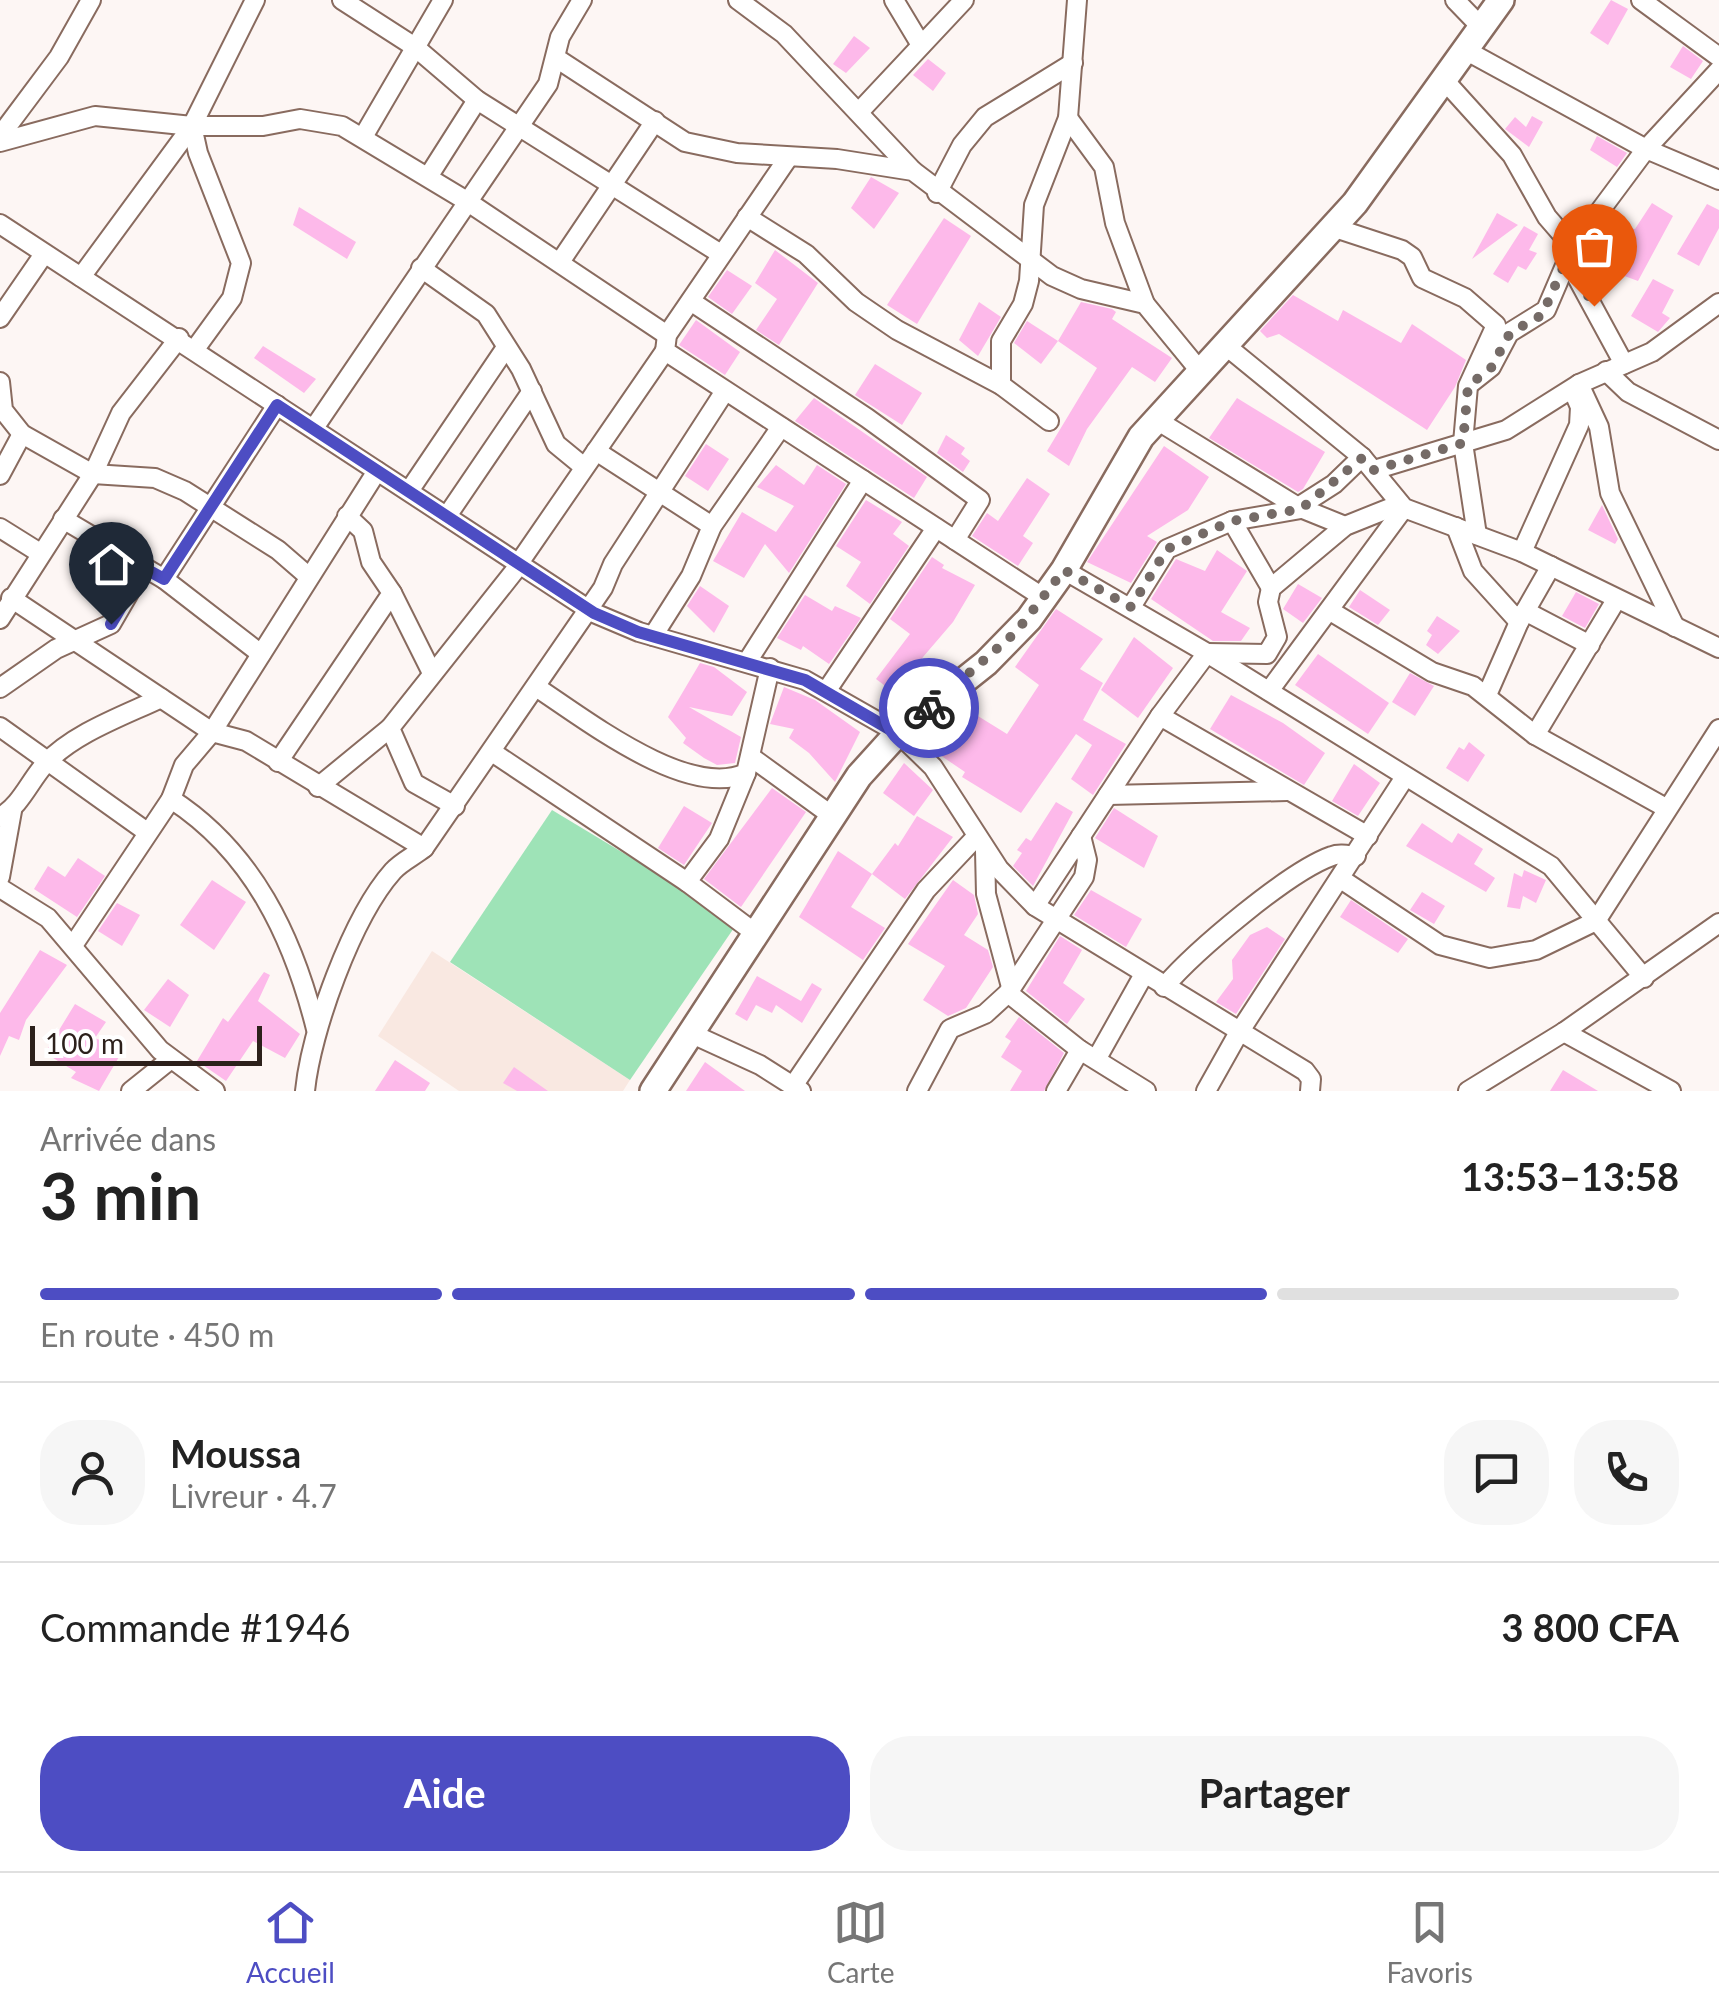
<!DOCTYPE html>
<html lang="fr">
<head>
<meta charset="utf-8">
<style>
	:root { --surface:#fff; --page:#f6f6f6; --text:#222; --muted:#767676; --line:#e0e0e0; --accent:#4d4dc3 }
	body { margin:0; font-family:Lato,sans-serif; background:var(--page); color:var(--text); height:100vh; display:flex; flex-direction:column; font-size:38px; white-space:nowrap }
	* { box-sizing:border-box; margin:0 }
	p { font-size:32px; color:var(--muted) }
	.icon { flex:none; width:55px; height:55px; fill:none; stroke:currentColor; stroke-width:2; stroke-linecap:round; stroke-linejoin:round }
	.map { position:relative; height:1091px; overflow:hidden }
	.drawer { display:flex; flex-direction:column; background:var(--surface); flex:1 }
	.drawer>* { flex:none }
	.scale { position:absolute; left:30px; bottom:25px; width:232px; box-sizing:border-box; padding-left:10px; border:5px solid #2c201b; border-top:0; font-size:28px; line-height:35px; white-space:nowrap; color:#2c201b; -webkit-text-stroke:8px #fff; paint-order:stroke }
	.pin { position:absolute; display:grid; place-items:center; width:85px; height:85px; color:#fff; margin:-102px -42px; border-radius:50% 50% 50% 0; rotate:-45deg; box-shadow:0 0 10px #0007 }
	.pin .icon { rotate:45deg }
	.courier { position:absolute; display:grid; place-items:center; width:100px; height:100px; margin:-50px; border:8px solid #4d4dc3; border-radius:50%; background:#fff; color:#222; box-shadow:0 2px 12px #0007 }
	.summary em { font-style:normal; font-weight:700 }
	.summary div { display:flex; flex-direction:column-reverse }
	.summary { display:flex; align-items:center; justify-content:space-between; height:170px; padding:0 40px }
	h1 { font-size:65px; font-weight:700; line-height:75px }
	.bar { display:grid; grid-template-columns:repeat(4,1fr); gap:15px 10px; align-content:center; height:120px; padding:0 40px }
	.bar i { height:12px; border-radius:8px; background:var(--line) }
	.bar .active { background:var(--accent) }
	.bar p { grid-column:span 4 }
	.line { display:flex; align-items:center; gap:25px; padding:0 40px; border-top:2px solid var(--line) }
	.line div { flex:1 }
	.round { display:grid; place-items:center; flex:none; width:105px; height:105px; border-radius:40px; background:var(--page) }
	.button { display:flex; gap:20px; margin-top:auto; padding:20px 40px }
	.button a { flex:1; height:115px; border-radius:40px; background:var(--accent); color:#fff; font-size:40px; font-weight:700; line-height:115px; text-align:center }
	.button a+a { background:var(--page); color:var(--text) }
	.tabs { display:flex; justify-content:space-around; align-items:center; height:140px; border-top:2px solid var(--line); background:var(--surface); font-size:28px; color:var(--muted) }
	.tabs a { display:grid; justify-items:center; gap:5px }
	.tabs .active { color:var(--accent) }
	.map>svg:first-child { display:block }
</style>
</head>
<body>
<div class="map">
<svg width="1719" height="1091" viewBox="0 0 1719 1091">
	<rect width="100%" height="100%" fill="#fdf6f4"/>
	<polygon fill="#f9e8e1" points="432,951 630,1080 623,1091 459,1091 378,1036"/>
	<polygon fill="#9ee3b7" points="552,810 738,922 630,1080 450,962"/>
	<g fill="#fdb9ea">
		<polygon points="1611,0 1628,9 1608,45 1590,33"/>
		<polygon points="854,36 870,48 846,73 833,64"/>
		<polygon points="1683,46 1703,61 1691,79 1670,67"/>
		<polygon points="928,59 946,73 933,91 913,75"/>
		<polygon points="1532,116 1543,122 1529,147 1505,129 1515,117 1526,127"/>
		<polygon points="1597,136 1627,153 1617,167 1590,150"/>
		<polygon points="871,177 899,193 874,229 851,208"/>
		<polygon points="1652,203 1673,216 1638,281 1619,274 1631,246 1620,245 1622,227 1635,229"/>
		<polygon points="1707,204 1719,210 1719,228 1699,266 1677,254"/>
		<polygon points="299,207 356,242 347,259 293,225"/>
		<polygon points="1497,213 1518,225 1472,259"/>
		<polygon points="944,218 971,236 917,324 887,305"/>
		<polygon points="1524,226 1538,234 1529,250 1537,253 1526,270 1518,266 1508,283 1493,274"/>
		<polygon points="775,250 818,283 779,345 756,330 777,299 755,283"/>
		<polygon points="727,270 752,286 732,314 708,297"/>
		<polygon points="1653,279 1674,290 1662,313 1670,318 1658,332 1631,316"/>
		<polygon points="1293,295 1338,321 1343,310 1401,343 1412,324 1466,360 1455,387 1427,430 1279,334 1267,338 1260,331"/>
		<polygon points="979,302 1001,317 978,356 959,340"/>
		<polygon points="1081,302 1112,309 1116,312 1112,319 1172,358 1155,382 1132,367 1087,429 1069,466 1047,451 1097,368 1058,341"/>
		<polygon points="696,320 740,352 725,375 679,345"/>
		<polygon points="1027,321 1058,341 1041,364 1014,343"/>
		<polygon points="263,346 316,379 304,393 254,358"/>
		<polygon points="875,364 922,393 902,425 855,395"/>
		<polygon points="814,398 927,477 914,498 795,421"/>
		<polygon points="1237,398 1325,452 1303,489 1298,492 1209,438"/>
		<polygon points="946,435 965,448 961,454 970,461 963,472 937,453"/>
		<polygon points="706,444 729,459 708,491 685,476"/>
		<polygon points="1164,446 1209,477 1188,510 1147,536 1157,542 1131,583 1087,562"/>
		<polygon points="776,465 804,485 817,465 846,484 789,573 765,544 744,578 713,561 742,512 776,532 794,506 757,487"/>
		<polygon points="1027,478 1050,494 1023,536 1033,543 1018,566 972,536 987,513 998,521"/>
		<polygon points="866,500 902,522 893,534 909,546 870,604 846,586 861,562 836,546"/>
		<polygon points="1602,505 1618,539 1615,544 1588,530"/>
		<polygon points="1217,550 1247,571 1221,612 1250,628 1241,641 1213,641 1151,599 1176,559 1205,571"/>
		<polygon points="932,557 944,565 942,568 975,585 953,622 923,657 901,698 876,679 910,634 890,619"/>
		<polygon points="1298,584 1322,598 1303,623 1283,609"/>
		<polygon points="700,586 729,606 714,633 687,606"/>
		<polygon points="1360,590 1390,610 1378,625 1349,607"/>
		<polygon points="1576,592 1599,604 1585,628 1562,616"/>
		<polygon points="805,595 832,611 835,606 861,618 829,664 803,646 801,650 777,638"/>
		<polygon points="1056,609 1103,639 1080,669 1103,683 1083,720 1126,744 1093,795 1071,779 1092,745 1076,734 1021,813 962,777 965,772 937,753 965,708 1007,734 1039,685 1015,667"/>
		<polygon points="1437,616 1460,631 1438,654 1426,645 1432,635 1427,631"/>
		<polygon points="1134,637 1173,668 1138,718 1101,690"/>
		<polygon points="1318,654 1389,703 1368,734 1295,685"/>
		<polygon points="700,663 714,667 747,692 732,716 689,707 741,737 735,763 717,765 704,758 683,743 686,738 668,717"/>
		<polygon points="1410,673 1434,686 1415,716 1392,702"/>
		<polygon points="784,687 815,700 860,732 835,782 809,753 789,738 794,729 770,724"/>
		<polygon points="1231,695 1283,723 1325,753 1304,785 1210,729"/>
		<polygon points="1469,742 1485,755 1468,782 1446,768 1459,747 1464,750"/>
		<polygon points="904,763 933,790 914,816 883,793"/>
		<polygon points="1354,764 1380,783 1358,816 1332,801"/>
		<polygon points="772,788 806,812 741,907 704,879"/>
		<polygon points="1056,802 1073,812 1033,886 1013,866 1022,853 1017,850 1026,838 1031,841"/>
		<polygon points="684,806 712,823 684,865 658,848"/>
		<polygon points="1114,808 1158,836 1144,868 1095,838"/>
		<polygon points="917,816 953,837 905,899 872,874 895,843 898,846"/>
		<polygon points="1422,823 1452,843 1458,833 1483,849 1474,864 1495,878 1486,892 1406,846"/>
		<polygon points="838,851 872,874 851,907 885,928 863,960 799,917"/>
		<polygon points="78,858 105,876 77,917 34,889 48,866 65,877"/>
		<polygon points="1524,870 1546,880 1536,903 1523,896 1520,909 1507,907 1514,873 1522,877"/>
		<polygon points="212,880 246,902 214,950 180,925"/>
		<polygon points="953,880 974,895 978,914 964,935 988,950 993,967 966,1008 948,1016 923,1000 945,966 908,944"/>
		<polygon points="1091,890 1142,919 1126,947 1074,915"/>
		<polygon points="1422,892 1445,906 1434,924 1410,910"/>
		<polygon points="1351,900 1408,939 1398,953 1340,917"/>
		<polygon points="117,903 140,915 122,946 98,931"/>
		<polygon points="1267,927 1285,939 1236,1014 1216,1002 1233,979 1232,960 1250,935"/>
		<polygon points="1060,936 1082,950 1063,983 1085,999 1067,1024 1026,991"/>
		<polygon points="40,950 67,965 26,1020 19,1040 9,1036 0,1056 0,1013"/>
		<polygon points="264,972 270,975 258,1001 300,1034 285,1058 253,1041 226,1081 197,1061 223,1018 228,1022"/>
		<polygon points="757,976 801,1001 812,983 822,989 802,1023 776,1005 772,1013 756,1005 747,1021 735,1014"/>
		<polygon points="168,979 189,995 170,1027 144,1010"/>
		<polygon points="75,1004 106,1022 95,1038 123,1050 99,1091 71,1078 76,1072 45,1053"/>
		<polygon points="1019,1017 1064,1053 1044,1091 1010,1091 1022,1071 1001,1057 1011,1041 1005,1037"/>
		<polygon points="395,1060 430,1083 425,1091 375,1091"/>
		<polygon points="705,1062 745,1091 686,1091"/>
		<polygon points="514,1067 548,1091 517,1091 503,1083"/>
		<polygon points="1563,1070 1598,1091 1550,1091"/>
	</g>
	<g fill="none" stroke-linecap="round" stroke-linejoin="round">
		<defs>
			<g id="street">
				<polyline points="342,0 415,47 477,100 721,254"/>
				<polyline points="738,0 784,34 913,171"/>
				<polyline points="894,0 921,45"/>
				<polyline points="1455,0 1483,29"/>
				<polyline points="1641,0 1719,57"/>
				<polyline points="1467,51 1646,149 1719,70"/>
				<polyline points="556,58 685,142 737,153 837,159 913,171 1052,276 1081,289 1145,304 1200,371"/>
				<polyline points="1445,81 1512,155 1547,217 1573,247"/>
				<polyline points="859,112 964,0"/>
				<polyline points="1068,118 1104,167 1115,223 1145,304"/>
				<polyline points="0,136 59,57 91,0"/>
				<polyline points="363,137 443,0"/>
				<polyline points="0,142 95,116 192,126"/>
				<polyline points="788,158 667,335 665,351 1044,598"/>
				<polyline points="428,177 477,100"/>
				<polyline points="937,193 962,145 985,117 1073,63"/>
				<polyline points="747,217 806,254 856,302 897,330 1001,385 1049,421"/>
				<polyline points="0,224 594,613 639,632 805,680 898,733 933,767 999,869 1035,906 1305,1071 1311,1079 1310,1091"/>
				<polyline points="1332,227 1402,250 1412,257 1422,278 1465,298 1496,325 1468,386 1463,443 1477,535"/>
				<polyline points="1567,259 1624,364"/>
				<polyline points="560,262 655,121"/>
				<polyline points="421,268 486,314 521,369 556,444 584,467"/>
				<polyline points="81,277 192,126 263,126 300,119 342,126 465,200 667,335"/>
				<polyline points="692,302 867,418 980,500 955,540"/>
				<polyline points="0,318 44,254"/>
				<polyline points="1225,345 1362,457 1404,508 1522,552 1719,648"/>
				<polyline points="195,349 232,298 241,263 198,153 192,126 255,0"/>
				<polyline points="1606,371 1628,392 1719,440"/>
				<polyline points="0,382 3,410 22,434 93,474 155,478 185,491 278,550 308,576"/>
				<polyline points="1472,382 1491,367 1509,333 1546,310 1573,247 1646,149 1719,180"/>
				<polyline points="1579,384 1599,427 1610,493 1675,627"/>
				<polyline points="1001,385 1001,341 1023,304 1029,281 1034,205 1068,118 1077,0"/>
				<polyline points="1155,419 1298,507 1345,526"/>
				<polyline points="314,428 548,84 560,37 582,0"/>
				<polyline points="596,451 712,526"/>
				<polyline points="1374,470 1506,430 1579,384 1652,352 1719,303"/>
				<polyline points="0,475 22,434"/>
				<polyline points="409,491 505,349"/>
				<polyline points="1298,507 1334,484 1362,457"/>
				<polyline points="447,516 532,391"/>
				<polyline points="63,519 164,579 261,654"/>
				<polyline points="1232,521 1271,588"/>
				<polyline points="1456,527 1473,571 1519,622"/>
				<polyline points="0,528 40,553"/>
				<polyline points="1522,552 1579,425 1580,407 1574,393"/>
				<polyline points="519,563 665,351"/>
				<polyline points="1064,570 1207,653 1551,866 1644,978"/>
				<polyline points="164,579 277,405"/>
				<polyline points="392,593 432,673"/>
				<path d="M 11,598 L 212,732 L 246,741 L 424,848 C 414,856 401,862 393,871 C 352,917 311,1031 305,1091"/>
				<polyline points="1131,607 1167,549 1232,521 1301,509"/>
				<polyline points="1525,611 1590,645"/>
				<polyline points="1332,612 1432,672 1473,686 1535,735 1666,808"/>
				<polyline points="0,619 93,474 121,413 179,338"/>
				<polyline points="653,636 691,576 712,526 781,427"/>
				<polyline points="747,662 863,480"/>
				<path d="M 536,687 C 585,719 688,800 746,773 L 770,668"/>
				<polyline points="0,688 56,649 111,624 144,567"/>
				<polyline points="827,690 936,528"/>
				<polyline points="1269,691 1404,508"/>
				<polyline points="1487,695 1519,622 1551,566"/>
				<polyline points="1160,716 1368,836"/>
				<polyline points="0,727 147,832"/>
				<polyline points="1535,735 1616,600"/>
				<polyline points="492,752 687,882"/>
				<polyline points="751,757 831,815"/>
				<polyline points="278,762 392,593 371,562 363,531 347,516"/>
				<polyline points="746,773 719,839 687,882 755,933"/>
				<polyline points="318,787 390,728"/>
				<polyline points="1108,795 1287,791"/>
				<path d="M 171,799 C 253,852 293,937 316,1029"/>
				<polyline points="455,806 414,783 390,728 520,564"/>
				<path d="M 0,817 C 21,805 29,782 45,764 C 74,733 123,716 161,698"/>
				<polyline points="424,848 603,588 613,564 725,391"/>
				<polyline points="985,851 986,894 1011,987"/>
				<polyline points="0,877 12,811"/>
				<polyline points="1341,879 1440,945 1490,958 1536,950 1596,921 1719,729"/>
				<polyline points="0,888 48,918 160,1050 215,1091"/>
				<polyline points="1035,906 1160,716 1207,653 1267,654 1277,637 1268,602 1271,588 1345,526 1400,504"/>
				<polyline points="74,944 171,799 184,765 212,732 377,471"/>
				<path d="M 1164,987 C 1195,951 1289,871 1332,856 C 1339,853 1348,855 1356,856"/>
				<polyline points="1008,993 1080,1050 1146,1091"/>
				<polyline points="1564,1032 1671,1091"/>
				<polyline points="690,1033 760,1065 801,1091"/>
				<polyline points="1097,1058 1143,976"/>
				<polyline points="793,1086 926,890 977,836"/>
				<polyline points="131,1091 171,1059"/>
				<polyline points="917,1091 950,1029 985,1014 1008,993 1084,877 1087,860 1081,836"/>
				<polyline points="1056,1091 1080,1050"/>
				<polyline points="1206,1091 1238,1034 1405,777"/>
				<polyline points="1468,1091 1564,1032 1719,923"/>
			</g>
			<polyline id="secondary" points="653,1091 859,776 898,733 986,663 1029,619 1064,570 1141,437 1355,203 1501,0"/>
		</defs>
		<use href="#street" stroke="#896b5f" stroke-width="22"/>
		<use href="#secondary" stroke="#896b5f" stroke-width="30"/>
		<use href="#street" stroke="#fff" stroke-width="18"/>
		<use href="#secondary" stroke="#fff" stroke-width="25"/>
	</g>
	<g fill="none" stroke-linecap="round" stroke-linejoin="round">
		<polyline stroke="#756b67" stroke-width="10" stroke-dasharray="0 18" points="929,708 1016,632 1064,570 1131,607 1167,549 1232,521 1301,509 1362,458 1374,470 1463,443 1468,386 1491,368 1510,333 1542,315 1567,259 1594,306"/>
		<polyline stroke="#4d4dc3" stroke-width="12" points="111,624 144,568 164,579 277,405 594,613 638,632 805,680 898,734 929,708"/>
	</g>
</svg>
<div class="scale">100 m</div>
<div class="pin" style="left:1594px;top:306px;background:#ea580c"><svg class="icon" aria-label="bag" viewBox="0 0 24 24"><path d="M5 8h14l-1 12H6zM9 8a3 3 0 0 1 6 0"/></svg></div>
<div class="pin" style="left:111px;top:624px;background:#1f2937"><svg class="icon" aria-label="home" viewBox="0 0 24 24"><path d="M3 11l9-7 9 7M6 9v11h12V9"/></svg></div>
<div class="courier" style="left:929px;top:708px"><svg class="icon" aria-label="bike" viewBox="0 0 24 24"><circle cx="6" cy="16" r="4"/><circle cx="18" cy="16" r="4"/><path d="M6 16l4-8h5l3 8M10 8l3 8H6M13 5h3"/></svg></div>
</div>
<section class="drawer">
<div class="summary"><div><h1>3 min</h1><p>Arrivée dans</p></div><em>13:53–13:58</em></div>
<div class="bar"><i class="active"></i><i class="active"></i><i class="active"></i><i></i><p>En route · 450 m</p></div>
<div class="line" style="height:180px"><a class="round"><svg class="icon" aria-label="person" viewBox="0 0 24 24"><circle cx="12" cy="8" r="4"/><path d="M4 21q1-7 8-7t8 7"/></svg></a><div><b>Moussa</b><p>Livreur · 4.7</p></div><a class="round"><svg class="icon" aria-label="chat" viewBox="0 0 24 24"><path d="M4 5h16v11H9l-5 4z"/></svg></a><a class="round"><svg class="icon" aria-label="phone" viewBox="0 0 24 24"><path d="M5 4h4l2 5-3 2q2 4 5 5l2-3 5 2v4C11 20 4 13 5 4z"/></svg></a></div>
<div class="line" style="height:130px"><div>Commande #1946</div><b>3 800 CFA</b></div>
<div class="button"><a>Aide</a><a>Partager</a></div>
</section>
<nav class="tabs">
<a class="active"><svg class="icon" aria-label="home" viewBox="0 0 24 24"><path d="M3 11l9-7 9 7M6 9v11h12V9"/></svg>Accueil</a>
<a><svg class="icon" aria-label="map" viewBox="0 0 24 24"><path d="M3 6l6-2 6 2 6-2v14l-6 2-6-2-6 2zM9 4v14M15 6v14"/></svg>Carte</a>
<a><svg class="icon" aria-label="saved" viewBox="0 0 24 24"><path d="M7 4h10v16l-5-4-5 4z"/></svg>Favoris</a>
</nav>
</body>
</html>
